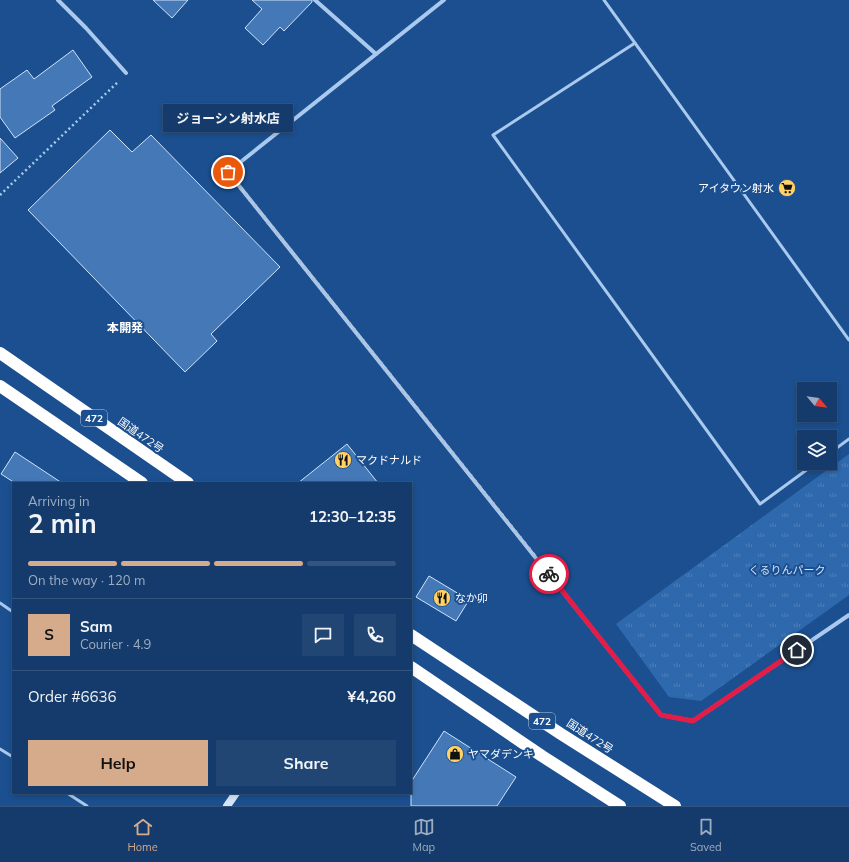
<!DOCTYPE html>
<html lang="en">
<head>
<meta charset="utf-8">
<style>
	:root { --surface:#143b6b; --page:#214673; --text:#f1f3f6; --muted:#9dadc1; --line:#33557e; --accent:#d6ab8b }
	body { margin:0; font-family:Mulish,"Noto Sans JP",sans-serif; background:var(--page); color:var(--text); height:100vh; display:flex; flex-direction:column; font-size:15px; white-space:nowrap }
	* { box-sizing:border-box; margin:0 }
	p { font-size:13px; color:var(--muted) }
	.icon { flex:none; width:22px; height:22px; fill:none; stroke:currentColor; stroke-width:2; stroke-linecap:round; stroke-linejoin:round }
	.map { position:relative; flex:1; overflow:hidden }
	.side { position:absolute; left:12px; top:482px; width:400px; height:312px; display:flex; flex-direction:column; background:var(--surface); border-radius:0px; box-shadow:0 2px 6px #0003,0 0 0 1px var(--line) }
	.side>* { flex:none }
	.needle { width:26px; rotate:119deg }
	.buttons { position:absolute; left:797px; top:382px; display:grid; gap:8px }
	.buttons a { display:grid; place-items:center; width:40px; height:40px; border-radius:0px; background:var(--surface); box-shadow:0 2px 6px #0003,0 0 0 1px var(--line); font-size:20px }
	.pin { position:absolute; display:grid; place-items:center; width:34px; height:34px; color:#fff; margin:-17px; border:2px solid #fff; border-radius:50%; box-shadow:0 1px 4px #0007 }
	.courier { position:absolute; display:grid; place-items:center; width:40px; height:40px; margin:-20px; border:3px solid #e11d48; border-radius:50%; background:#fff; color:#222; box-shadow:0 1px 5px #0007 }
	.bubble { position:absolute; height:28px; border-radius:0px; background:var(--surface); box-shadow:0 2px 6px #0003,0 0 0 1px var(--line); font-size:13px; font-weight:700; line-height:28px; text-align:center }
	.head em { font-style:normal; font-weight:700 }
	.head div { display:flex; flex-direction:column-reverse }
	.head { display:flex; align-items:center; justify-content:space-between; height:68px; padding:0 16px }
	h1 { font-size:26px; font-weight:700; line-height:30px }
	.bar { display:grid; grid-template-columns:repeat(4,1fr); gap:6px 4px; align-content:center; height:48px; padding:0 16px }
	.bar i { height:5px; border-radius:3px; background:var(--line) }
	.bar .current { background:var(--accent) }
	.bar p { grid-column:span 4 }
	.line { display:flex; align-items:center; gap:10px; padding:0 16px; border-top:1px solid var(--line) }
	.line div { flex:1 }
	.round { display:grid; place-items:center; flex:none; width:42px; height:42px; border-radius:0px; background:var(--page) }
	.primary-button { display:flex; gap:8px; margin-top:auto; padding:8px 16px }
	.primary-button a { flex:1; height:46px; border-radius:0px; background:var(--accent); color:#111; font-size:16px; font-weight:700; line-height:46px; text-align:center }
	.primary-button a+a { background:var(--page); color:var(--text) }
	.menu { display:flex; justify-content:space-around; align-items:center; height:56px; border-top:1px solid var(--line); background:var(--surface); font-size:11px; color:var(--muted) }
	.menu a { display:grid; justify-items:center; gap:2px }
	.menu .current { color:var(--accent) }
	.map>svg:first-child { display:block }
</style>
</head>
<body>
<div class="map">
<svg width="849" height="806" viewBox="0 0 849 806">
	<defs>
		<pattern id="park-tufts" width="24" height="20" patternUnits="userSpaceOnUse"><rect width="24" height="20" fill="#2e69ad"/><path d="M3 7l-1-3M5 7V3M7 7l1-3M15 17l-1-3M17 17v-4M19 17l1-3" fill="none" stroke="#4d80b9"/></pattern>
	</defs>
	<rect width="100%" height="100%" fill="#1b4f8f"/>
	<polygon fill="url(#park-tufts)" points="849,454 849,595 701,701 669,697 616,624"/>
	<g fill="#4478b7" stroke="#cfe3fa">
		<polygon points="153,0 188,0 172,18"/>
		<polygon points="252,0 312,0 312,2 284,31 280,27 263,45 245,28 262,9"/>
		<polygon points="73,50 92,77 52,106 55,110 15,138 0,117 0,89 27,70 34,79"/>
		<polygon points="110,130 132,152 151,135 280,267 211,334 217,341 185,372 28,210"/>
		<polygon points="0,138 18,158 0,173"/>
		<polygon points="347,444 378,483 298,483"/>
		<polygon points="15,452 62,483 15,483 1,474"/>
		<polygon points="429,576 469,600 456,621 416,597"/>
		<polygon points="444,731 516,777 497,806 411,806 411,782"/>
	</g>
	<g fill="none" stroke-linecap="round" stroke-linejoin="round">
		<polyline stroke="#a9c9ee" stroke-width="2.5" stroke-dasharray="2 3" stroke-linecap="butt" points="0,195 119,81"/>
		<g stroke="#a9c9ee" stroke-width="3">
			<polyline points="604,0 849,340"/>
			<polyline points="635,43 493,135 760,504 816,463"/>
			<polyline points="830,453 849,439"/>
			<polyline points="0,603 13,612"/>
			<polyline points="0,749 13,757"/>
			<polyline points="67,793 87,806"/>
		</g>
		<g stroke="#a9c9ee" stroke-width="4">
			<polyline points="58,0 86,28 126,73"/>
			<polyline points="315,0 376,54"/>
			<polyline points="444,0 228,172 661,715 693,721 849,615"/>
		</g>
		<polyline stroke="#d6e6fa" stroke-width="8" points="227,806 236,793"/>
		<g stroke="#fff" stroke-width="12">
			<polyline points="0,353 188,483"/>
			<polyline points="0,386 142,483"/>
			<polyline points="411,635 561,734 675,806"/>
			<polyline points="411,667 542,756 620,806"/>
		</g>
	</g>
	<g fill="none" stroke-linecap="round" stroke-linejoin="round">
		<polyline stroke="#afc1d8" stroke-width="4" stroke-dasharray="0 7.2" points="228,172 549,574"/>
		<polyline stroke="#e11d48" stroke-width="5" points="549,574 661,715 693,721 797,650"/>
	</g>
	<defs>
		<symbol id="supermarket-disc" viewBox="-11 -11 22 22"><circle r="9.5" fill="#ffd166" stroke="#1b4f8f"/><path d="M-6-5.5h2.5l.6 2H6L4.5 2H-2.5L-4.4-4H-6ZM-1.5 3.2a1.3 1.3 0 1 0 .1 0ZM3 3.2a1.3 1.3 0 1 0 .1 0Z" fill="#111"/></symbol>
		<symbol id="restaurant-disc" viewBox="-11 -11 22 22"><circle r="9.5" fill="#ffd166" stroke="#1b4f8f"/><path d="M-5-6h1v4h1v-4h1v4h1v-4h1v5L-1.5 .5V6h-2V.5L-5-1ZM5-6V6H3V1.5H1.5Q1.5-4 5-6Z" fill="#111"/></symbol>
		<symbol id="shop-disc" viewBox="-11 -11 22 22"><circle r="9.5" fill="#ffd166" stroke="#1b4f8f"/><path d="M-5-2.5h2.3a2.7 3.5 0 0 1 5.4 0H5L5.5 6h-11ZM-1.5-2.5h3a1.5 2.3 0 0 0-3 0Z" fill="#111"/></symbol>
	</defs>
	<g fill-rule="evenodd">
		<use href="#supermarket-disc" x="777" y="178" width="20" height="20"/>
		<use href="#restaurant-disc" x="333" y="450" width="20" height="20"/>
		<use href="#restaurant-disc" x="432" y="588" width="20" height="20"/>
		<use href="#shop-disc" x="445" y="744" width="20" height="20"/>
	</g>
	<g text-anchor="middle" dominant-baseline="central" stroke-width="4" stroke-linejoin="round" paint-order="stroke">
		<g fill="#1b4f8f" stroke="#bbcadd" stroke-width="1">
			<rect x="81" y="410" width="26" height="16" rx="3"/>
			<rect x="529" y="713" width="26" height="16" rx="3"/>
		</g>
		<g font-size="10" font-weight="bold" fill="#fff">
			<text x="94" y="418">472</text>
			<text x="542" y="721">472</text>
		</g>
		<g font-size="11" fill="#fff" stroke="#1b4f8f" text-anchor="start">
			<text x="774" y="188" text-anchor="end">アイタウン射水</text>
			<text x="356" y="460">マクドナルド</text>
			<text x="455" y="598">なか卯</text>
			<text x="468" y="754">ヤマダデンキ</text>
		</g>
		<g font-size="11" fill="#fff" stroke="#1b4f8f">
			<text transform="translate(141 435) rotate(35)">国道472号</text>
			<text transform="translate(590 736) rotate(33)">国道472号</text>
		</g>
		<g font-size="11" fill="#cfe3fa" stroke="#1b4f8f">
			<text x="787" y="570">くるりんパーク</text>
		</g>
		<g font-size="12" font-weight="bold" fill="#fff" stroke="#1b4f8f">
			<text x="125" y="327">本開発</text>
		</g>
	</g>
</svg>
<div class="buttons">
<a><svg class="needle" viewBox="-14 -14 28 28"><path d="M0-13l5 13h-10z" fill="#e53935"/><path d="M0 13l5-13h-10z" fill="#9dadc1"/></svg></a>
<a><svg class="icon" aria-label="layers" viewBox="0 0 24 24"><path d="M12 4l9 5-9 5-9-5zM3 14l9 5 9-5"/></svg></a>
</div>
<div class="pin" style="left:228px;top:172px;background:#ea580c"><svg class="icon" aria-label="bag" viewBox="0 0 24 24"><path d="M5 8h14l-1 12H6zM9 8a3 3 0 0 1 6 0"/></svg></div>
<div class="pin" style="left:797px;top:650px;background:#1f2937"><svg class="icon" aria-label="home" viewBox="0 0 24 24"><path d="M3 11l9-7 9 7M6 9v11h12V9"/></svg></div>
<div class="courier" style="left:549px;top:574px"><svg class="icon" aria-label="bike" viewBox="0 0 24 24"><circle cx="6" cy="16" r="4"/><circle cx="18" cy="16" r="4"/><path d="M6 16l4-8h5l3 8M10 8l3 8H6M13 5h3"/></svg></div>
<div class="bubble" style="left:163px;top:104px;width:130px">ジョーシン射水店</div>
<section class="side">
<div class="head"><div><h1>2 min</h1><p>Arriving in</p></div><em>12:30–12:35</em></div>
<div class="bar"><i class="current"></i><i class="current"></i><i class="current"></i><i></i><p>On the way · 120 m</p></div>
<div class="line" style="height:72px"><b class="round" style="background:var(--accent);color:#111">S</b><div><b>Sam</b><p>Courier · 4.9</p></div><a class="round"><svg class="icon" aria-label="chat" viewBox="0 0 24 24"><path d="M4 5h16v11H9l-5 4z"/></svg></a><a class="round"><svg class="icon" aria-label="phone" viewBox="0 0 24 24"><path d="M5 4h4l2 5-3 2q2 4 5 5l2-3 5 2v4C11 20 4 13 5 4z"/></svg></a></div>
<div class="line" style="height:52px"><div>Order #6636</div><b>¥4,260</b></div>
<div class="primary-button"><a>Help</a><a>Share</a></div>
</section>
</div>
<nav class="menu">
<a class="current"><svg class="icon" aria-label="home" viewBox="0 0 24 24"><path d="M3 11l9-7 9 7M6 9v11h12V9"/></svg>Home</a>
<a><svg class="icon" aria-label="map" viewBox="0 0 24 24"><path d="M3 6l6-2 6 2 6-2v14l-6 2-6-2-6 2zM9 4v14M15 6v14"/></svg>Map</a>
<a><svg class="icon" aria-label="saved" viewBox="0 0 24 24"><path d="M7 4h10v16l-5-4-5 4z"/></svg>Saved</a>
</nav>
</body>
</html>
